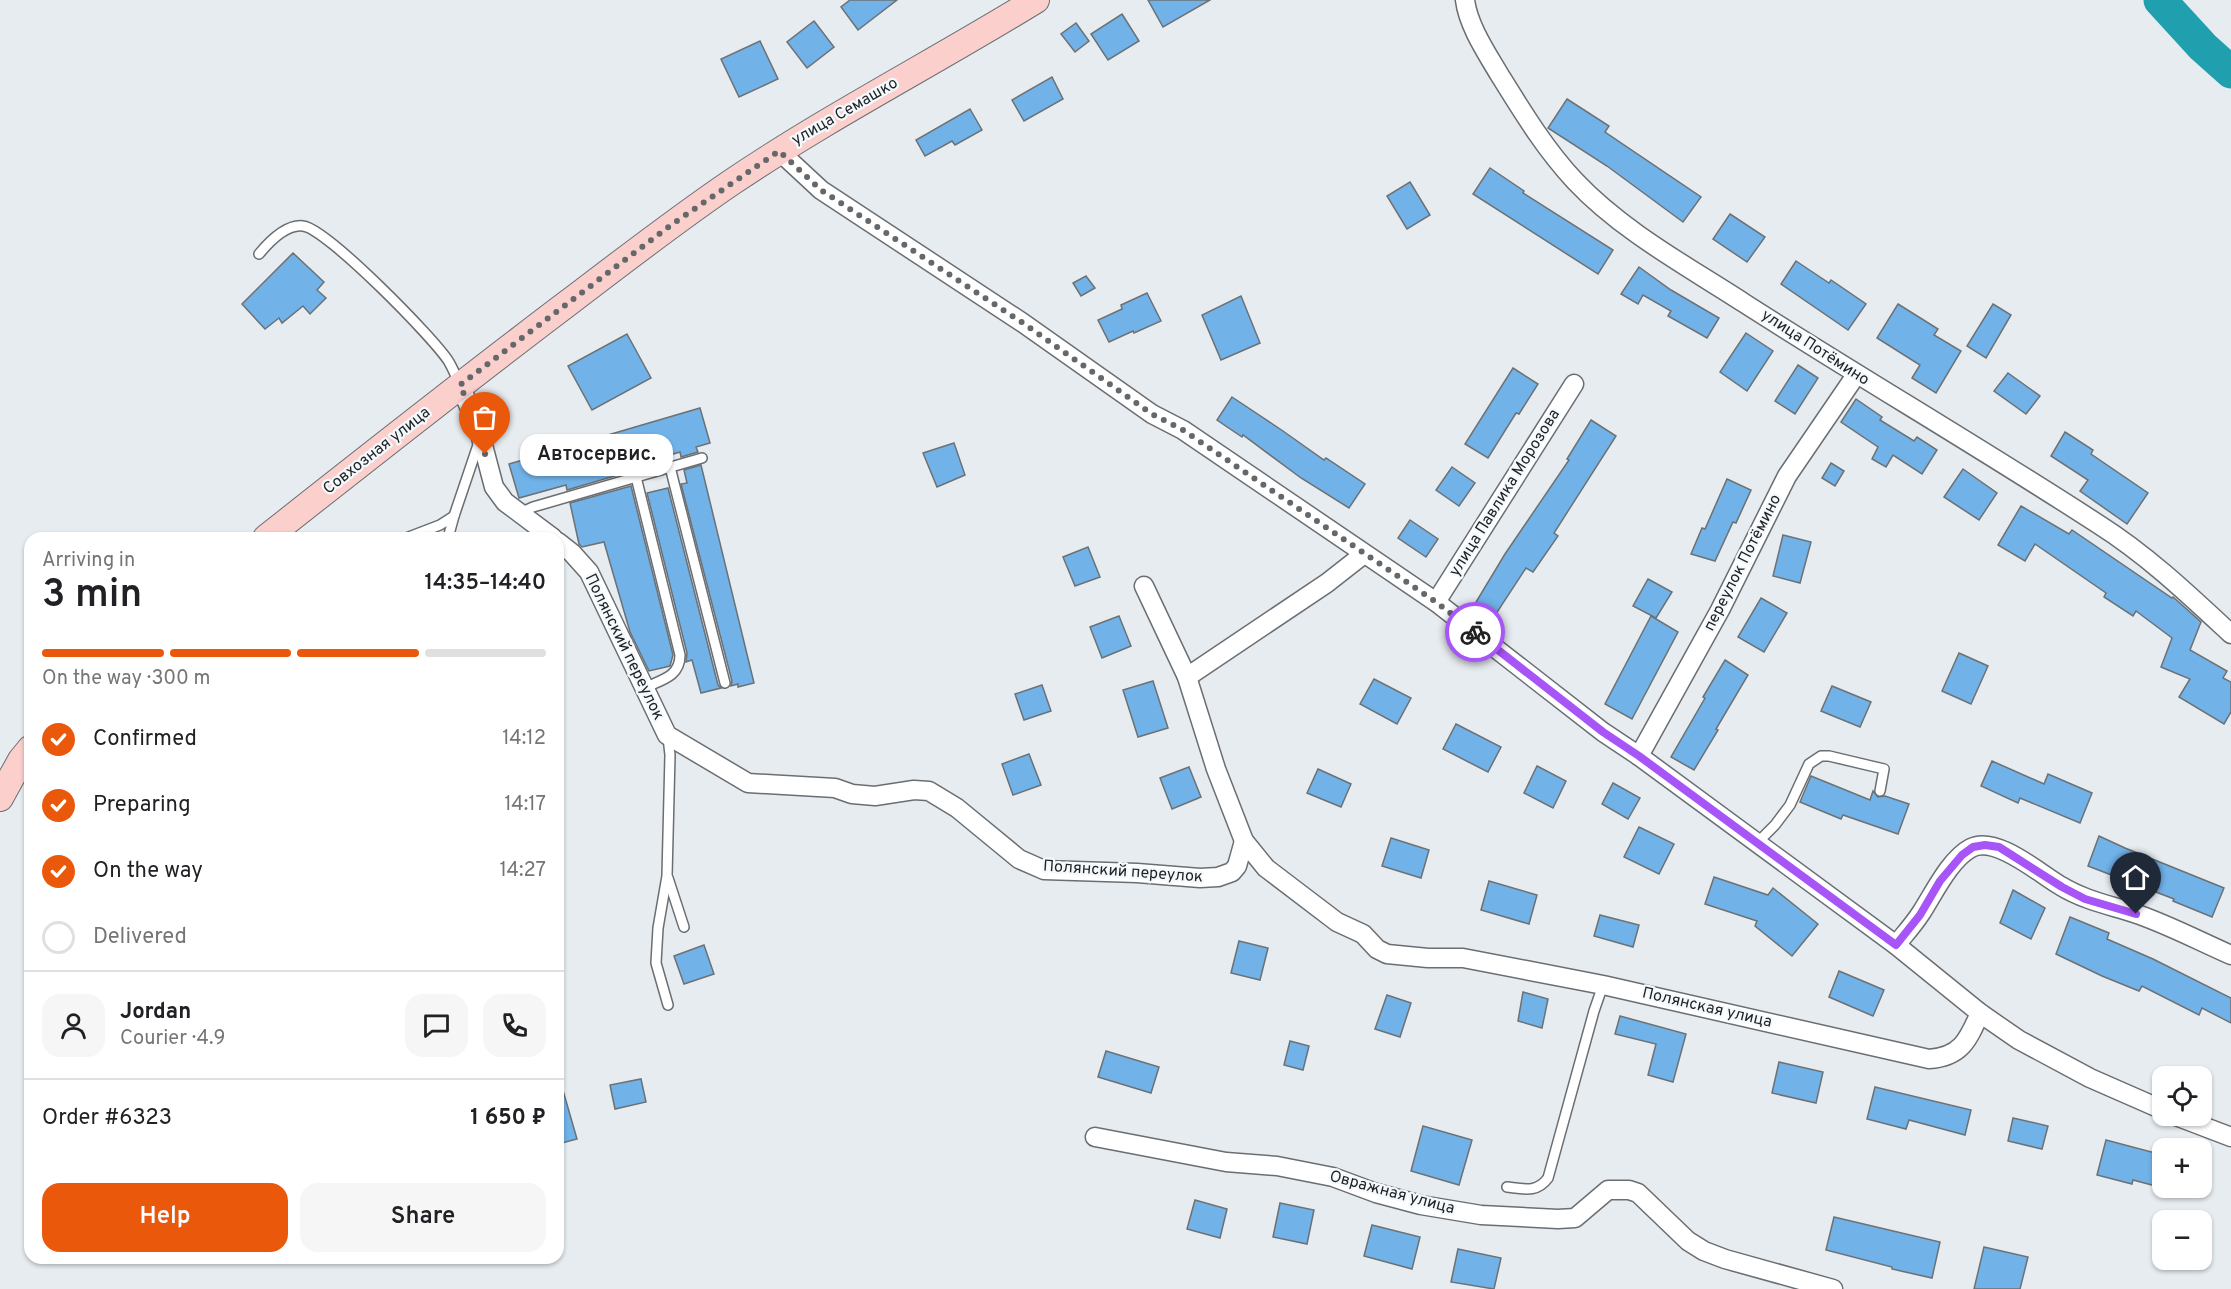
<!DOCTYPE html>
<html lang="en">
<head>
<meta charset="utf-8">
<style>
	:root { --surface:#fff; --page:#f6f6f6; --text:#202124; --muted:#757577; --line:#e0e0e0; --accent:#ea580c }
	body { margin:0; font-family:Overpass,sans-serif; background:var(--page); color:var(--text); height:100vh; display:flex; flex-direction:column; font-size:22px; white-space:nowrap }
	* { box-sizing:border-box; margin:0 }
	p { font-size:20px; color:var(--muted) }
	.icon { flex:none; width:33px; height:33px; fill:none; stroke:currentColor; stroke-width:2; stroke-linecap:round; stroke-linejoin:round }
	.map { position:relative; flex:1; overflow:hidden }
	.panel { position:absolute; left:24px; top:532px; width:540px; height:732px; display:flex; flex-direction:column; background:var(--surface); border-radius:18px; box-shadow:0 2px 4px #0004 }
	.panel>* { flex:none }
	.tools { position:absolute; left:2152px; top:1066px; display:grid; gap:12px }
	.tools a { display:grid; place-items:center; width:60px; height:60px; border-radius:12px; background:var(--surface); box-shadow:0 2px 4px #0004; font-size:30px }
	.pin { position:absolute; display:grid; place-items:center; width:51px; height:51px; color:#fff; margin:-62px -26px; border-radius:50% 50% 50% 0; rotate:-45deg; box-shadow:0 0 6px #0007 }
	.pin .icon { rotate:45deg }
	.courier { position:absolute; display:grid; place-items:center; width:60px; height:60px; margin:-30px; border:4px solid #a855f7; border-radius:50%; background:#fff; color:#222; box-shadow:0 2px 8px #0007 }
	.bubble { position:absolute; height:42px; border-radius:18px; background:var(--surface); box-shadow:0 2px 4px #0004; font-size:20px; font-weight:600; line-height:42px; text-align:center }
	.headline em { font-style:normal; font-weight:600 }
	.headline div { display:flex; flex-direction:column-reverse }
	.headline { display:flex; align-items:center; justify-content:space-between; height:102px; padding:0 18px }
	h1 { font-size:39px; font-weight:600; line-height:45px }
	.bar { display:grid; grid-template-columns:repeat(4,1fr); gap:9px 6px; align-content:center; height:72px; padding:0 18px }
	.bar i { height:8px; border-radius:4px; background:var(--line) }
	.bar .current { background:var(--accent) }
	.bar p { grid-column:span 4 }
	.line { display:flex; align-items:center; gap:15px; padding:0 18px; border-top:2px solid var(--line) }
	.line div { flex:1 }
	.round { display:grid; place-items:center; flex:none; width:63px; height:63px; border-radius:18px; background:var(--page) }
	ol { padding:0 18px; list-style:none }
	li { display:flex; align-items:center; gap:18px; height:66px }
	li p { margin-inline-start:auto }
	li .icon { padding:6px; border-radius:50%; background:var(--accent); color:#fff; stroke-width:4 }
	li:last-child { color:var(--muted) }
	li i { width:33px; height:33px; border:3px solid var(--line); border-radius:50% }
	.cta { display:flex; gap:12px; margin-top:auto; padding:12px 18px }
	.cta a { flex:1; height:69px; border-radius:18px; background:var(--accent); color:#fff; font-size:24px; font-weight:600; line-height:69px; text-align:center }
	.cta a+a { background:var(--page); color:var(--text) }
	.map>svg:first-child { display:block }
</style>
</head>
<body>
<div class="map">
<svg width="2231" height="1289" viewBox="0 0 2231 1289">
	<rect width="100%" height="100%" fill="#e7ecf0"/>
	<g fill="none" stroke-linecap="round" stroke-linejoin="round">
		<polyline stroke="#209faf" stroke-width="33" points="2160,0 2203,47 2231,72"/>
	</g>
	<g fill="#71b2e9" stroke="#6c7174" stroke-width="1.5">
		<polygon points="850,0 897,0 858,30 841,7"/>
		<polygon points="1148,0 1210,0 1163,27"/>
		<polygon points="1122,14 1139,41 1108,60 1091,34"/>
		<polygon points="814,21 834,47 807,68 787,42"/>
		<polygon points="1076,23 1089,41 1075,52 1061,34"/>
		<polygon points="760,41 778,79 739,97 721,59"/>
		<polygon points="1052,77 1063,99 1024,121 1012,100"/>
		<polygon points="1567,99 1609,126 1605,132 1701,197 1683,222 1607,166 1548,128"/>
		<polygon points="970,109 982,130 955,145 952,141 925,156 916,140"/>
		<polygon points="1490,168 1524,191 1523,193 1613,250 1598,274 1473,194"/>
		<polygon points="1410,182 1430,215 1407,229 1387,196"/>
		<polygon points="1730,214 1765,237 1747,262 1713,239"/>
		<polygon points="293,253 324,282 317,290 326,298 310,314 303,306 282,323 279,318 265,329 242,304"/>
		<polygon points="1796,261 1829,283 1831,280 1866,304 1848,330 1781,284"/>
		<polygon points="1639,267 1671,290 1719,318 1707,338 1668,316 1671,311 1643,295 1638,304 1621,294"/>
		<polygon points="1086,276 1095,288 1081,296 1073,283"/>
		<polygon points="1147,293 1161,321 1134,333 1133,331 1109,342 1098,320 1122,309 1121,305"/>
		<polygon points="1241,296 1260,343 1221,360 1202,315"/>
		<polygon points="1898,304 1938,329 1934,335 1961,351 1936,393 1912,378 1920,365 1877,338"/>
		<polygon points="1993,304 2011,315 1986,358 1967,346"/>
		<polygon points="1746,333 1773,351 1747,391 1720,372"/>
		<polygon points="627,334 651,378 592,410 568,366"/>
		<polygon points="1798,365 1818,378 1795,414 1775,401"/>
		<polygon points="1513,368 1538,384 1519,414 1516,413 1488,458 1465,444"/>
		<polygon points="2008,373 2040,396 2026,414 1994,391"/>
		<polygon points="1232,397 1283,431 1324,460 1326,458 1365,484 1349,508 1301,478 1243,435 1242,437 1217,420"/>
		<polygon points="1856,399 1882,417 1880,420 1914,441 1917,437 1937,450 1922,474 1893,455 1886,467 1872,459 1878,447 1841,422"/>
		<polygon points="700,408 710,443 696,447 698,452 681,457 680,452 627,468 628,472 567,490 566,485 519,498 509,464"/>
		<polygon points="1591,420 1616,436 1554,533 1558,536 1533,572 1526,568 1492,620 1473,607 1505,554 1569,460 1567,459"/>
		<polygon points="2065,432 2093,450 2091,454 2148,493 2127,524 2080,491 2088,480 2051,456"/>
		<polygon points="954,443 965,475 937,487 923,453"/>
		<polygon points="1831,463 1844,471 1835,486 1822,478"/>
		<polygon points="701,465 754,683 738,687 738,684 731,686 732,681 681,484 687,483 684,470"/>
		<polygon points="1452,467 1475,483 1459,506 1436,490"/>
		<polygon points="1963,469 1997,493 1979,520 1944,497"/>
		<polygon points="1727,479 1751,490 1736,523 1733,522 1715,561 1691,554 1702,528 1705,529"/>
		<polygon points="631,486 673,655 670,666 649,671 630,632 604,542 582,547 579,544 570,503"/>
		<polygon points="668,488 718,685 721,688 701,693 692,660 686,662 687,653 647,493"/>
		<polygon points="2021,506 2069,534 2072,530 2172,598 2173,597 2201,622 2190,650 2227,671 2223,678 2231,682 2231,712 2224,724 2179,697 2190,679 2161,667 2172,638 2136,611 2133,616 2104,597 2106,593 2035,544 2025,561 1998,545"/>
		<polygon points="1410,520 1438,539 1426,557 1398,538"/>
		<polygon points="1783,535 1811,542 1800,583 1773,576"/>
		<polygon points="1088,547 1100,577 1075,586 1063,557"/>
		<polygon points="1648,579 1672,592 1656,618 1633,606"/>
		<polygon points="1761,598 1787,613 1764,652 1738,637"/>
		<polygon points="1119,616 1131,646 1102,658 1090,627"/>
		<polygon points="1651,616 1678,632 1632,719 1605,704"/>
		<polygon points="1959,653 1988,666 1971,704 1942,691"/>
		<polygon points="1725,660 1748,675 1716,729 1718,730 1694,770 1671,757 1705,698 1703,697"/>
		<polygon points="1374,679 1411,698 1397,724 1360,704"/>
		<polygon points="1153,681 1168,728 1138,737 1123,690"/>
		<polygon points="1042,685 1051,711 1024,720 1015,694"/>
		<polygon points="1832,686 1871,702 1860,727 1821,711"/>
		<polygon points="1456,724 1501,747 1488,772 1443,749"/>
		<polygon points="1029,754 1041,785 1013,795 1002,764"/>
		<polygon points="1992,761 2044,784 2048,774 2092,793 2080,823 2020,798 2018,803 1981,786"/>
		<polygon points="1537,766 1566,781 1553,808 1524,793"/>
		<polygon points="1189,767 1201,797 1172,809 1160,778"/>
		<polygon points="1318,769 1351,784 1341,807 1307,793"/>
		<polygon points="1811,776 1870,800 1873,791 1878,797 1885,796 1909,804 1898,834 1843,815 1841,819 1800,802"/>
		<polygon points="1613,783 1640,798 1628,819 1602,804"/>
		<polygon points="1639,827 1674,844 1659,874 1624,857"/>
		<polygon points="2099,836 2125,848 2224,888 2212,917 2173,901 2174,899 2088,866"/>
		<polygon points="1391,838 1429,850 1421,878 1382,866"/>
		<polygon points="1714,877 1768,895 1773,888 1818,924 1792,956 1755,926 1757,921 1705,904"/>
		<polygon points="1489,881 1537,895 1529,924 1481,910"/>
		<polygon points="2013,890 2045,908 2031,939 2000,923"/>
		<polygon points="1600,915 1639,925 1633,947 1594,936"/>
		<polygon points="2070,917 2109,933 2107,939 2153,959 2231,998 2231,1023 2202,1008 2199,1015 2142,986 2139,991 2102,976 2056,954"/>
		<polygon points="1239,941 1268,948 1260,980 1231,973"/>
		<polygon points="704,945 714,974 684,984 674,956"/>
		<polygon points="1839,971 1884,990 1873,1016 1829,997"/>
		<polygon points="1523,992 1548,999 1542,1028 1518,1021"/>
		<polygon points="1387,995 1411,1003 1400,1037 1375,1029"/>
		<polygon points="1620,1016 1686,1034 1673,1082 1648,1075 1656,1044 1615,1034"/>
		<polygon points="1290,1041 1309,1046 1303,1070 1284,1065"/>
		<polygon points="1106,1051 1159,1067 1151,1093 1098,1077"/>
		<polygon points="1779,1062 1823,1072 1816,1103 1772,1093"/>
		<polygon points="641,1079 646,1102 615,1109 610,1085"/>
		<polygon points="562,1087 577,1139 558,1144 558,1088"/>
		<polygon points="1875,1087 1971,1110 1965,1135 1909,1120 1906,1129 1867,1119"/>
		<polygon points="2013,1118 2048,1126 2042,1149 2008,1141"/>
		<polygon points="1423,1126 1472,1140 1459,1185 1411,1171"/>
		<polygon points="2106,1140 2163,1155 2163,1188 2133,1180 2132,1184 2097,1175"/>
		<polygon points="1195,1200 1227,1209 1220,1238 1187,1229"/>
		<polygon points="1280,1203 1314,1210 1307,1244 1273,1237"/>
		<polygon points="1834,1217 1940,1242 1932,1278 1892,1269 1892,1267 1826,1250"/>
		<polygon points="1372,1225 1420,1237 1412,1269 1364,1256"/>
		<polygon points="1984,1247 2028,1257 2020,1289 1974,1289"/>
		<polygon points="1458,1249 1501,1258 1494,1289 1451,1282"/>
	</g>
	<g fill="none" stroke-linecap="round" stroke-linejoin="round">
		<defs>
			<g id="service">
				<path d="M 259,254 C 269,242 286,224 303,226 C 326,228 435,339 449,362 C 453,369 456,376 459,383"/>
				<polyline points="670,467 725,683"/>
				<path d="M 636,477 L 680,655 C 680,677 661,680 644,688"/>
				<polyline points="520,513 533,507 702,458"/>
				<polyline points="406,538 440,525 454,516"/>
				<polyline points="448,538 454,516 479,442"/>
				<polyline points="668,737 670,755 667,876 658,928 656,963 668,1005"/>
				<polyline points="1757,843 1775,825 1790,805 1809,764 1821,756 1829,756 1884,769 1880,791"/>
				<polyline points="668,878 684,927"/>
				<path d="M 1507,1187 C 1524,1189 1537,1193 1548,1178 L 1594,1011 L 1603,985"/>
			</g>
			<g id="minor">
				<path d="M 1465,0 C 1468,25 1486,52 1499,74 C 1522,111 1545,149 1575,181 C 1622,231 1687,266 1744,303 C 1861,378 1981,448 2098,524 C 2147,555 2188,594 2231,634"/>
				<polyline points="779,151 821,190 1023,323 1152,414 1183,430 1436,602 1603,732 1639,756 1896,945 1980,1013 2019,1040 2090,1078 2163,1110"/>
				<polyline points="460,385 479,430 494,487 505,502 553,538"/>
				<polyline points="558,542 572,553 589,572 667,735 748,783 835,788 852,794 875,796 914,790 929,791 957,808 1019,859 1044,870 1137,873 1200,878 1218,877 1232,872 1237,866 1244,841"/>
				<path d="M 1144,586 L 1187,677 L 1216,769 L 1244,841 L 1266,868 L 1337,922 L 1363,934 L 1377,949 L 1387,954 L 1428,958 L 1463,958 L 1603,985 L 1929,1059 C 1961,1057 1968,1040 1980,1013"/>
				<polyline points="1436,602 1574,384"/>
				<polyline points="1187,677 1327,583 1364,554"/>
				<polyline points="1639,756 1720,610 1787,476 1856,375"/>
				<path d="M 1896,945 C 1904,935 1914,924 1921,913 C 1934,893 1950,859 1971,848 C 1996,835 2040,874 2061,886 C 2084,900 2109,905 2134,913 C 2167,924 2199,941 2231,955"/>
				<polyline points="2176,1116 2231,1137"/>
				<polyline points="1095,1137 1226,1162 1277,1166 1333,1177 1376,1193 1421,1205 1481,1215 1558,1219 1575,1218 1608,1190 1629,1190 1638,1193 1688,1241 1704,1251 1725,1259 1833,1289"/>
			</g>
			<g id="secondary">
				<path d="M 266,538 C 366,459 466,380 568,303 C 622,262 676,220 732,182 C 830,116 935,62 1036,0"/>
				<polyline points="0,798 21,760 30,749"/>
			</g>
		</defs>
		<use href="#service" stroke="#6a6e72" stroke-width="12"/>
		<use href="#minor" stroke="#6a6e72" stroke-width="21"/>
		<use href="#secondary" stroke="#6a6e72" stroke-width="28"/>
		<use href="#service" stroke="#fff" stroke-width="9"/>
		<use href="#minor" stroke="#fff" stroke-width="18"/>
		<use href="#secondary" stroke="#facfcc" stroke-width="26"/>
	</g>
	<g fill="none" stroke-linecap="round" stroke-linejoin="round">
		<polyline stroke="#65686a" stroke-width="6" stroke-dasharray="0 10.8" points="485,454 479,430 460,385 671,225 779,151 821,190 1023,323 1152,414 1183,430 1436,602 1475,632"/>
		<polyline stroke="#a855f7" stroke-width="8" points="1475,632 1603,732 1639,756 1896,945 1920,915 1940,881 1962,855 1973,847 1985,845 1999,847 2062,887 2085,899 2136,914"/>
	</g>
	<g text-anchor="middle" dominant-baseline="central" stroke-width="4.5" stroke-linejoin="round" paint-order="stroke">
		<g font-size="16" fill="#1f2122" stroke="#f4f9fd">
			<text transform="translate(845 112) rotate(-30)">улица Семашко</text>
			<text transform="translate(1815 348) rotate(33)">улица Потёмино</text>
			<text transform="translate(377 451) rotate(-38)">Совхозная улица</text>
			<text transform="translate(1505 493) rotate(-58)">улица Павлика Морозова</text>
			<text transform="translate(1743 563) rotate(-63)">переулок Потёмино</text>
			<text transform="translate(624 647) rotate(64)">Полянский переулок</text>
			<text transform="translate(1123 872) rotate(4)">Полянский переулок</text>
			<text transform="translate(1707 1008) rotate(13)">Полянская улица</text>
			<text transform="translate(1392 1193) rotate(15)">Овражная улица</text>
		</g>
	</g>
</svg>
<div class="tools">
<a><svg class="icon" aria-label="locate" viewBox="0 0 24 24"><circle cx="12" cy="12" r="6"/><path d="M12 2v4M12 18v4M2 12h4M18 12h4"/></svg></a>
<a>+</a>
<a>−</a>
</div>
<div class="pin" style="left:485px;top:454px;background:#ea580c"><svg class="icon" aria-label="bag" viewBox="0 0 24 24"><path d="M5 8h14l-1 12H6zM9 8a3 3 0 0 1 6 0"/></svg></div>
<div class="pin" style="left:2136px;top:914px;background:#1f2937"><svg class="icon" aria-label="home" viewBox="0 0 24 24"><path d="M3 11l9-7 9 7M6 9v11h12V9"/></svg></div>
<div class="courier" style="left:1475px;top:632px"><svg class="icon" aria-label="bike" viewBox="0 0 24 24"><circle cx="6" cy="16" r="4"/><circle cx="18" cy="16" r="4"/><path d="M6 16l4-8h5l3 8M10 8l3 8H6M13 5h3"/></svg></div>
<div class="bubble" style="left:520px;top:434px;width:153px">Автосервис.</div>
<section class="panel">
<div class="headline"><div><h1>3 min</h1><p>Arriving in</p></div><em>14:35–14:40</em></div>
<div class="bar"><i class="current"></i><i class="current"></i><i class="current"></i><i></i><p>On the way · 300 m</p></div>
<ol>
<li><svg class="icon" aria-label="check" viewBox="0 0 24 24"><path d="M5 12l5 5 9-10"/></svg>Confirmed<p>14:12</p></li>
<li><svg class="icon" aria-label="check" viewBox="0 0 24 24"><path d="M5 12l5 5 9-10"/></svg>Preparing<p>14:17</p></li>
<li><svg class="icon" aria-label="check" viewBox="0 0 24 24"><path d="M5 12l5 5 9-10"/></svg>On the way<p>14:27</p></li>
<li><i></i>Delivered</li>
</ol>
<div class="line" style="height:108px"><a class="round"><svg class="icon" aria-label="person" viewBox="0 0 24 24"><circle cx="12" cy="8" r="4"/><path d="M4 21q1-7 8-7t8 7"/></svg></a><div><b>Jordan</b><p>Courier · 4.9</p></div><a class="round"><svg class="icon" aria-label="chat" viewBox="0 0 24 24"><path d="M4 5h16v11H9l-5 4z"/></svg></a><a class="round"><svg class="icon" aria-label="phone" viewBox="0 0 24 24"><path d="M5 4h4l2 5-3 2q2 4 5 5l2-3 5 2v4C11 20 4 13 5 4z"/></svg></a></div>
<div class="line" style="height:78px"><div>Order #6323</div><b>1 650 ₽</b></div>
<div class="cta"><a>Help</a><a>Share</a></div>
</section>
</div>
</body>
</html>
